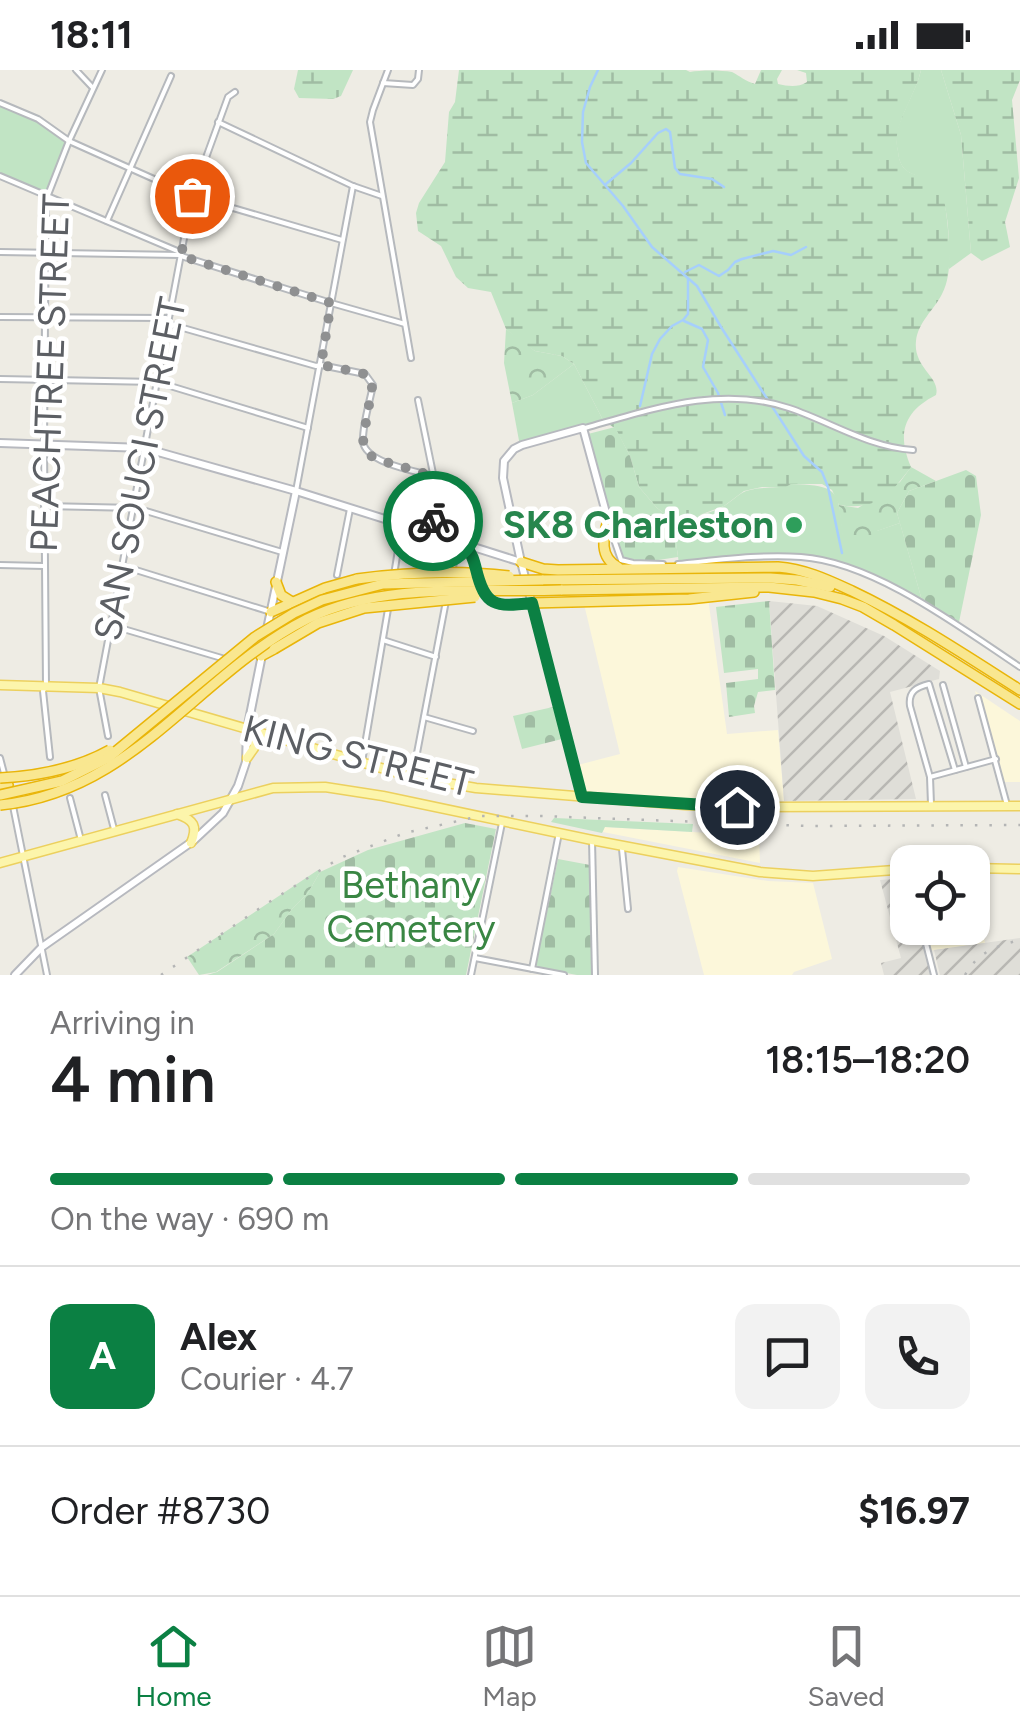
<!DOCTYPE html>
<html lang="en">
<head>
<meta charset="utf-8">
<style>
	:root { --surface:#fff; --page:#f2f2f2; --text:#202124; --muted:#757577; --line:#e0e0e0; --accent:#0b8043 }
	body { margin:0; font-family:Figtree,sans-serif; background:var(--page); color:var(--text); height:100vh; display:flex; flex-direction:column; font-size:38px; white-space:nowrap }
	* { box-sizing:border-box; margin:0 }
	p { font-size:32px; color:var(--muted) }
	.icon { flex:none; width:55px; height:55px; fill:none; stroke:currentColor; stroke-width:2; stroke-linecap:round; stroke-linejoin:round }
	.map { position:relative; height:905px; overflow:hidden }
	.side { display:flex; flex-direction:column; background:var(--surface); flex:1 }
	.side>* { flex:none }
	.controls { position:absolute; left:890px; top:775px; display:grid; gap:20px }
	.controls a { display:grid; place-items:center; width:100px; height:100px; border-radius:20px; background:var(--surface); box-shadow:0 2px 8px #0004; font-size:50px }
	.pin { position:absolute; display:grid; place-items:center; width:85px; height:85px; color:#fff; margin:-42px; border:5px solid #fff; border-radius:50%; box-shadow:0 2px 10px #0007 }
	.courier { position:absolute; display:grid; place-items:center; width:100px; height:100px; margin:-50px; border:8px solid #0b8043; border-radius:50%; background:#fff; color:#222; box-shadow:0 2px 12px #0007 }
	.head em { font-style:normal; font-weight:600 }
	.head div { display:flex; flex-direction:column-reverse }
	.head { display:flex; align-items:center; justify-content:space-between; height:170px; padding:0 50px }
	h1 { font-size:65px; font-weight:600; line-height:75px }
	.bar { display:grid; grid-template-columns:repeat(4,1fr); gap:15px 10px; align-content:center; height:120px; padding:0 50px }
	.bar i { height:12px; border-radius:8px; background:var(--line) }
	.bar .on { background:var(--accent) }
	.bar p { grid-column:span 4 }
	.line { display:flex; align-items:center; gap:25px; padding:0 50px; border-top:2px solid var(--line) }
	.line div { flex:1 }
	.round { display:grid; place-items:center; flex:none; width:105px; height:105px; border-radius:20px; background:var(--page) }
	.status { display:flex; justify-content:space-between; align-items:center; height:70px; padding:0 50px; background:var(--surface); direction:ltr }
	.status svg { height:28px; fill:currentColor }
	.tabs { display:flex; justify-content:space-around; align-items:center; height:140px; border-top:2px solid var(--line); background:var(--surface); font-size:28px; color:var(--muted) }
	.tabs a { display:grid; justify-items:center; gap:5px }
	.tabs .on { color:var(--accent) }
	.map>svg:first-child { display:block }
</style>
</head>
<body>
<div class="status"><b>18:11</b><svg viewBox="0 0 49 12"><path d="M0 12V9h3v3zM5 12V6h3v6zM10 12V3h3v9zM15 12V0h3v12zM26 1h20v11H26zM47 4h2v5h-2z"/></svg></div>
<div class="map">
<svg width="1020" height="905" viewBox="0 0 1020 905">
	<defs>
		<pattern id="industrial-furrows" width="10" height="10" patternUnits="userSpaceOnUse" patternTransform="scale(2.5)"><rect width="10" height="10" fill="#dfded8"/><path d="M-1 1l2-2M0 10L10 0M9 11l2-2" fill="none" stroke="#b8b7b3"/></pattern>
		<pattern id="forest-crowns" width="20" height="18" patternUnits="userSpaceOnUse" patternTransform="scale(2.5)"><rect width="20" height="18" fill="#c1e4c4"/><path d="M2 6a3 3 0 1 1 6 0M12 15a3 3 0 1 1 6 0" fill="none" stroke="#a0bca3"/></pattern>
		<pattern id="wetland-marsh" width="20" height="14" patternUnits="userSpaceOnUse" patternTransform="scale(2.5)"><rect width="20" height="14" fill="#c1e4c4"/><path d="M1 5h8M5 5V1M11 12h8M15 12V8" fill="none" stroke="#a0bca3"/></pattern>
		<pattern id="cemetery-stones" width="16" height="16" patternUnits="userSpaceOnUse" patternTransform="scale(2.5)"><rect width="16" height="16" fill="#c1e4c4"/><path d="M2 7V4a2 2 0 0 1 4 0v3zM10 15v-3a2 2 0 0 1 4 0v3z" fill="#a0bca3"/></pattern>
	</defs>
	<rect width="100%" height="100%" fill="#eeece4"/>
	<g fill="#fcf7da">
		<polygon points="708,528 727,664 778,660 784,731 737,729 737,737 581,726 574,696 620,684 583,530"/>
		<polygon points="975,621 1020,651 1020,712 1002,712"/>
		<polygon points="604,757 728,764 759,763 760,793 603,762"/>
		<polygon points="678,797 768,811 813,813 832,889 794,902 792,905 704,905 677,801"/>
		<polygon points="973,832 976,832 985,873 928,881 922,858 972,858"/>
	</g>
	<g fill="url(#industrial-furrows)">
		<polygon points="769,531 817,536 884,566 940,601 939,609 890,622 916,729 784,731"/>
		<polygon points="907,808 908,858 922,858 934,905 884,905 881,893 901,888 880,810"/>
		<polygon points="1020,868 1020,905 940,905 934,880"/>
	</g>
	<g fill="#c1e4c4">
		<path d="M 921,0 L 941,0 L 961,65 L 971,183 L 949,199 C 949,174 950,145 940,121 C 932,99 901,115 898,82 C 897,77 896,72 896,67 C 899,47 916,22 921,0 Z"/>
		<polygon points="0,33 38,49 69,71 48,126 0,106"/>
		<polygon points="574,294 604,352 520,376 512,333 533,325"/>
		<path d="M 791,414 C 845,415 837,424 844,472 L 900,453 L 923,534 C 886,513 848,493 806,487 C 765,481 720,491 679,494 L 673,450 C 689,447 707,445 722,437 C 732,432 739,422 750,420 C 764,416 779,420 791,414 Z"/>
		<polygon points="554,748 693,754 692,762 605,757 602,763 551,752"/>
	</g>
	<g fill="url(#forest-crowns)">
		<polygon points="506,259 535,281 562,286 574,294 533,325 512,333 504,293"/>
		<polygon points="911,397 936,411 909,421 897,443 900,453 877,461 865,476 843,472 839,435 858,438 900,412"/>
		<polygon points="318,800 320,802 308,823 292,839 274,864 216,902 199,905 187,887"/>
	</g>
	<g fill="url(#wetland-marsh)">
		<polygon points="298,0 353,0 341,26 333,29 299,28 294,19"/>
		<path d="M 459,0 L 686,0 L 690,2 C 700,0 721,0 732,2 C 740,6 745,11 755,14 L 761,0 L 782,0 L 777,9 L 778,14 C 788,16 797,18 807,12 L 806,3 L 797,0 L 921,0 C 916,23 901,43 897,65 C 896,68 897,77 898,81 C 901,115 929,98 940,118 C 946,129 948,158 949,171 C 950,188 950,209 942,224 C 934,240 918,252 916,271 C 913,298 941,307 936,325 C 903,342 897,364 911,397 C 890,425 876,441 839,435 L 832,420 L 822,414 L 791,414 L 784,418 L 762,417 L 744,421 L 724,436 L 697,446 L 673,450 L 657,438 L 639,417 L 630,386 L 615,358 L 604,352 L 574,294 L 562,286 L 535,281 L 521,272 L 506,259 L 491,222 L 468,218 L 456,207 L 441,176 L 418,161 L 416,143 L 419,133 L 445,92 L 449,42 L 455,32 Z"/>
		<polygon points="941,0 1020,0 1020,10 1012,30 1019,108 1005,152 1010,177 982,191 971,183 961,65"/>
	</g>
	<g fill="url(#cemetery-stones)">
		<polygon points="615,357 630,386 639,417 657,438 673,450 678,487 645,492 623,491 588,364"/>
		<polygon points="966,400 976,406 981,445 958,557 923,534 897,443 909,421"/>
		<polygon points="769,531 775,620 758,622 754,636 755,643 729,647 726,613 758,609 758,599 724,603 716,537"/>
		<polygon points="553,637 562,669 522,679 513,646"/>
		<polygon points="465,753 496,759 466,905 207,905 217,902 274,864 292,839 308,823 320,802 368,780"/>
		<polygon points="558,789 590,795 593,905 577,905 539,898 536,894"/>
	</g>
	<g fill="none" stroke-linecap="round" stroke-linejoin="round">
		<g stroke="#a6cffc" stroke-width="2.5">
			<polyline points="598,0 590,17 583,42 582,72 586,93 623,136 652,177 697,216 721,257 804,386 822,402 828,417 842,483"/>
			<polyline points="606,114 631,93 658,63 666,59 670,62 675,98 680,104 712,109 724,117"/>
			<polyline points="685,202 699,195 719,206 728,200 735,192 742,189 773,181 791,185 806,177"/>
			<polyline points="684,251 702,259 708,270 703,297 718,323 725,345"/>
			<polyline points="640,336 652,284 660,269 672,256 683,250 688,244 688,209"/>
		</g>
		<defs>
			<g id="street">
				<polyline points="76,0 93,18"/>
				<polyline points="388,0 373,40 370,52 411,288"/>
				<polyline points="383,13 413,15 418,9 419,0"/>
				<polyline points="0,33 38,49 69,71 192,126 342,170"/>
				<polyline points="218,52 353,116 382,126"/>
				<polyline points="0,106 182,183"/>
				<polyline points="107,151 171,6"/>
				<polyline points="0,182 180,185"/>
				<polyline points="181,186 331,233 405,254"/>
				<path d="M 0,247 L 166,248 L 169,254 L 316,296 L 321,295 L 365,304 L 373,315 C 370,331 362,356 363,372 C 366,393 415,401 433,406"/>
				<polyline points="0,309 157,312 308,358"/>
				<polyline points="418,330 437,423 437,437 430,462"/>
				<path d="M 585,358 C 653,339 720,315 789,338 C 831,352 868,377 913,380"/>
				<polyline points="296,421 353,116"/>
				<polyline points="44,436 136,438 282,482"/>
				<polyline points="609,455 621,490 633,493 663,494"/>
				<path d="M 678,494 C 719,490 760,484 801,487 C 874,492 960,557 1020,597"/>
				<polyline points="0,495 44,496"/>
				<polyline points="123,496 271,542"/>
				<polyline points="337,505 350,439"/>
				<polyline points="394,505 402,455"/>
				<polyline points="450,512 458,473"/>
				<polyline points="110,555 225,589"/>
				<polyline points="383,570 436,587"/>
				<polyline points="943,615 966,697"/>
				<polyline points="978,628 1007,735"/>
				<polyline points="424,647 473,661"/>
				<polyline points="108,666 99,618 192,126 228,27 235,22"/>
				<polyline points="50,687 43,621 46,616 44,373 46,130 69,71 102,0"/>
				<polyline points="0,688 5,707"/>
				<polyline points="362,692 388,539"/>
				<polyline points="413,704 446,531"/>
				<polyline points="930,707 996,689"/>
				<polyline points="105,725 114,759"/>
				<polyline points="70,728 81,770"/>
				<path d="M 931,734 L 930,707 L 910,636 C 908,621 917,617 929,614 L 955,700"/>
				<polyline points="13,736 47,905"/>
				<polyline points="592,770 595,905"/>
				<polyline points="622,779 628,839"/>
				<polyline points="922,858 934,905"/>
				<polyline points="475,888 564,905"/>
				<polyline points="532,899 559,763"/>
				<polyline points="471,905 502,753"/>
			</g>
			<g id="secondary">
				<polyline points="0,373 144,378 296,421 521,492"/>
				<polyline points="465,476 471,482 477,505"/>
				<path d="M 482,521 C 493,540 513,535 532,533"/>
				<polyline points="267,559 296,421"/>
				<polyline points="582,727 521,492 503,408 504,391 514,379 522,375 583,358 608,450"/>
				<polyline points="15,905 42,877 193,771 223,743 238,716 246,692 247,660 262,585"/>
			</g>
			<g id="primary">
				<polyline points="0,615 99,618 120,622 412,707 476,718 685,735 737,737 1020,736"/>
				<polyline points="247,688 254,678 258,663"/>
				<path d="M 177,744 C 194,750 198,756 191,773"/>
				<polyline points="0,793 273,718 325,717 383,726 592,770 760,802 813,806 908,799"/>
				<polyline points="972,798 1020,799"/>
			</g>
			<g id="highway">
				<path d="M 608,450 C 603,468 599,487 618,497"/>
				<path d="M 521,492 L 543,499 L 558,500 L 778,497 C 805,499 828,510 852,521 C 911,549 965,585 1020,620"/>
				<polyline points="542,510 770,508 797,510 830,517"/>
				<polyline points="276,512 281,525 292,532"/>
				<polyline points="561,520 769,517 814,522 842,529 863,537 894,555 1020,634"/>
				<polyline points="532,533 689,529 754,522"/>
				<polyline points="271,542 325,518 357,509"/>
				<polyline points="261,586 274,579"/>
				<polyline points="0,716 8,715"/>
			</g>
		</defs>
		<use href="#street" stroke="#b6b9bd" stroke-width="8"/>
		<use href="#secondary" stroke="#b7b9bf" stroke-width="10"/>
		<use href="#primary" stroke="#ecd05e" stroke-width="11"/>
		<use href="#highway" stroke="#e9b509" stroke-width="12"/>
		<use href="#street" stroke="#fff" stroke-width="4"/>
		<use href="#secondary" stroke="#fff" stroke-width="6"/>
		<use href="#primary" stroke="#fcf5ab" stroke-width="8"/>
		<use href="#highway" stroke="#f9e790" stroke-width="9"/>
		<g stroke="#b4b5b5" stroke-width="2.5" stroke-dasharray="2.5 12" stroke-linecap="butt">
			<polyline points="161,905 266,834 340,788 405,763 480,746 541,746 809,756 1020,755"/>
			<path d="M 965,905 C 978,882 996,876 1020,870"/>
		</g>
		<defs>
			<g id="highway-bridge">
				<path d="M 357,509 C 408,502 458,500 509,506"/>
				<polyline points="274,579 318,553 364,538 475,527"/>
				<path d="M 0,708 C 39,706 76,699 110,680"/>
				<polyline points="0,725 62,711 108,688 255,567 294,543 322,530 383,514 542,510"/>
				<path d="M 0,735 C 134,722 196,605 307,549 C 384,511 479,523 561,520"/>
			</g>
		</defs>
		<use href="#highway-bridge" stroke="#e9b509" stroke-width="12" stroke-linecap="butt"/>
		<use href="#highway-bridge" stroke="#f9e790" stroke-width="9"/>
	</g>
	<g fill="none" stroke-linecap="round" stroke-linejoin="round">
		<path stroke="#8f9091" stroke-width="10" stroke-dasharray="0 18" d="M 192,126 L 181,186 L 331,233 L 321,295 L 362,303 L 370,308 L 372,318 L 363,369 C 364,378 368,385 376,389 L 433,406 L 437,430 L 433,451"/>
		<path stroke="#0b8043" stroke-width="12" d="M 433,451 L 429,464 C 440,468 457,470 466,477 C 472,483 474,491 476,499 C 485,537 495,537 532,533 L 582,727 L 737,737"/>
	</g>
	<circle fill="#2e9e5b" stroke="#fff" stroke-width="4" cx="794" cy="455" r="10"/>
	<g text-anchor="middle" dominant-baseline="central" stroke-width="9" stroke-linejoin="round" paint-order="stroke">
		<g font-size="38" fill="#5c5f64" stroke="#fff">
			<text transform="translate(50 303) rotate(-88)">PEACHTREE STREET</text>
			<text transform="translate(140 399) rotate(-79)">SAN SOUCI STREET</text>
			<text transform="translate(358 686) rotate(14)">KING STREET</text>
		</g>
		<g font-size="38" font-weight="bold" fill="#27864d" stroke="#fff" text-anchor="end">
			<text x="774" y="455">SK8 Charleston</text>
		</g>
		<g font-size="38" fill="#398643" stroke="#fff">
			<text x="411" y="815">Bethany<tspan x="411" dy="44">Cemetery</tspan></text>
		</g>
	</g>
</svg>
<div class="controls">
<a><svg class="icon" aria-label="locate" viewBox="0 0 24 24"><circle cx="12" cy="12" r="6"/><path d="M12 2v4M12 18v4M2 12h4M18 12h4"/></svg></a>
</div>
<div class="pin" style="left:192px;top:126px;background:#ea580c"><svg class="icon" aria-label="bag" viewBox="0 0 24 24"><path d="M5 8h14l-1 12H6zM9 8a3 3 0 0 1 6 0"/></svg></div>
<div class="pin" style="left:737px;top:737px;background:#1f2937"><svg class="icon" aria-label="home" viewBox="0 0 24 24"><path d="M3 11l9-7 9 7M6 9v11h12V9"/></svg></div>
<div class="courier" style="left:433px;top:451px"><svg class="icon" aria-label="bike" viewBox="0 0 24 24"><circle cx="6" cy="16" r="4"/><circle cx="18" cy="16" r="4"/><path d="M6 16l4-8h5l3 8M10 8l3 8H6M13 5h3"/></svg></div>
</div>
<section class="side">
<div class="head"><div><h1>4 min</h1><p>Arriving in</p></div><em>18:15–18:20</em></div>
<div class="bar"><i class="on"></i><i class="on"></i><i class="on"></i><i></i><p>On the way · 690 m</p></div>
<div class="line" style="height:180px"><b class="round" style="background:var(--accent);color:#fff">A</b><div><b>Alex</b><p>Courier · 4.7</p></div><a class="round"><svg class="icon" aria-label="chat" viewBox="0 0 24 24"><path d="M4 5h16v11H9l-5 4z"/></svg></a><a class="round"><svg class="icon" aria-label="phone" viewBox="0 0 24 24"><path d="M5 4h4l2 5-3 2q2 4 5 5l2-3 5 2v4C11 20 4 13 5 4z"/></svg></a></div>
<div class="line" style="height:130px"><div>Order #8730</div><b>$16.97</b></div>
</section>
<nav class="tabs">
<a class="on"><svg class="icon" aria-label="home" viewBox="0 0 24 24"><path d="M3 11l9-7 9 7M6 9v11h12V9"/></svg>Home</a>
<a><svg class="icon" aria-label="map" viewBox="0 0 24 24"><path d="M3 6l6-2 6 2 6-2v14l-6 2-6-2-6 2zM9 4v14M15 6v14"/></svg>Map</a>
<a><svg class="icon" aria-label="saved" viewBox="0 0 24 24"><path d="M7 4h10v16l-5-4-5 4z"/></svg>Saved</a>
</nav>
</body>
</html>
